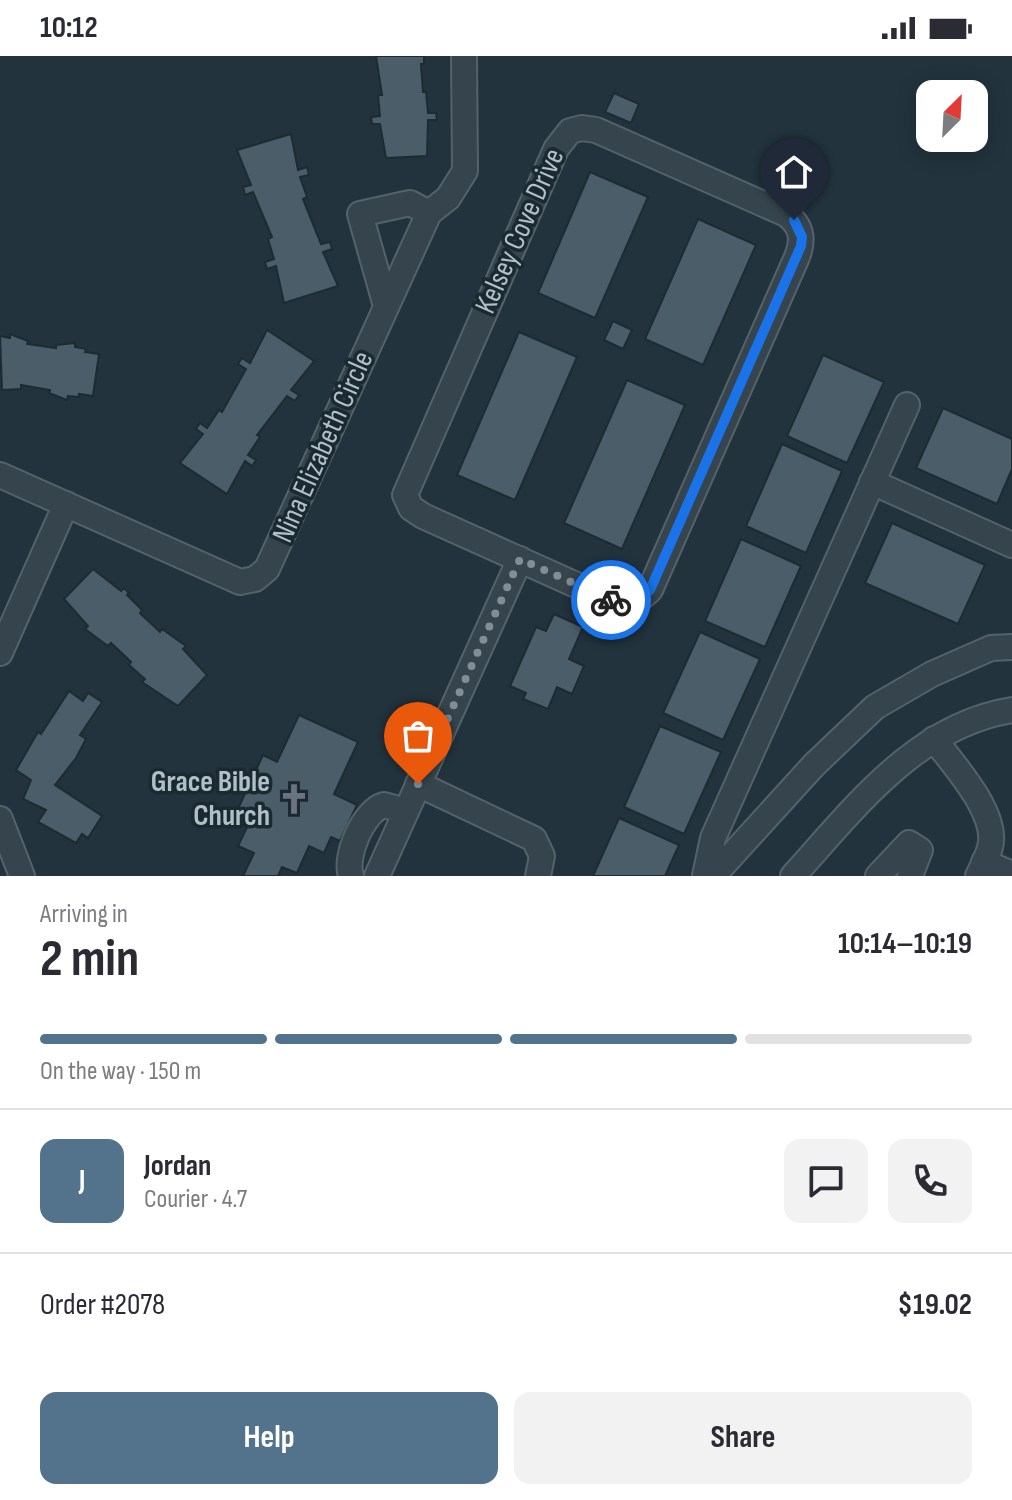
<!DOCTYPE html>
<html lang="en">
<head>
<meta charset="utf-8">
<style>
	:root { --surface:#fff; --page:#f2f2f3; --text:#2b2b33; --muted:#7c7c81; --line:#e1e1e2; --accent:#53738d }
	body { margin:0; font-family:"Sofia Sans Condensed",sans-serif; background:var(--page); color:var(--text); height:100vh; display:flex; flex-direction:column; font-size:30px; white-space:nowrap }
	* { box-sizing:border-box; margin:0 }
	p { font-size:26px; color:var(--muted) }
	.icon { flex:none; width:44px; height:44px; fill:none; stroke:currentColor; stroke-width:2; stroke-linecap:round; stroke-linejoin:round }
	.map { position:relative; height:820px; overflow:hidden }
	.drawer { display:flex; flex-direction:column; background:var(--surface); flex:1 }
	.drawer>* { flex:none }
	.needle { width:52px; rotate:24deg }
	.buttons { position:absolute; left:916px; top:24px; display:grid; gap:16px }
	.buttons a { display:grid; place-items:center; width:72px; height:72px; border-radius:16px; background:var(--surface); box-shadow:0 4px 20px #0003; font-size:40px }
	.pin { position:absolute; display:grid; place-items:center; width:68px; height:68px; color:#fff; margin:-82px -34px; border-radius:50% 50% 50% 0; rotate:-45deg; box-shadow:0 0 8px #0007 }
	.pin .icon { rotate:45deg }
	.courier { position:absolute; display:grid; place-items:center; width:80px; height:80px; margin:-40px; border:6px solid #1a73e8; border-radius:50%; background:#fff; color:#222; box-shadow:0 2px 10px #0007 }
	.overview em { font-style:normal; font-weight:700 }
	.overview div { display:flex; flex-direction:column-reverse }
	.overview { display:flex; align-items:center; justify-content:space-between; height:136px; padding:0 40px }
	h1 { font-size:52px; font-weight:700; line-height:60px }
	.bar { display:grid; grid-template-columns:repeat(4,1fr); gap:12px 8px; align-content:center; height:96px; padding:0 40px }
	.bar i { height:10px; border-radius:6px; background:var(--line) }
	.bar .current { background:var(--accent) }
	.bar p { grid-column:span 4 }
	.line { display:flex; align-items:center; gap:20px; padding:0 40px; border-top:2px solid var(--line) }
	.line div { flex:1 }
	.round { display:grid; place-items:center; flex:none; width:84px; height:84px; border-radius:16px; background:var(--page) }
	.cta { display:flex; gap:16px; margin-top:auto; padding:16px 40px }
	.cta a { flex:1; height:92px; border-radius:16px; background:var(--accent); color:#fff; font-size:32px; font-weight:700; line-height:92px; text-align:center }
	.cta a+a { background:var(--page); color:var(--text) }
	.status { display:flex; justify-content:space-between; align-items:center; height:56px; padding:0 40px; background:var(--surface); direction:ltr }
	.status svg { height:22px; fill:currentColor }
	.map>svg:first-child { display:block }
</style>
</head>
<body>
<div class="status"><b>10:12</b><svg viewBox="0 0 49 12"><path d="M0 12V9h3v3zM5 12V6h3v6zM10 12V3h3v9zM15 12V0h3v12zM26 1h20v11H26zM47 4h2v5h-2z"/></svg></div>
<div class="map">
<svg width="1012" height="820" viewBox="0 0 1012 820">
	<rect width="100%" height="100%" fill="#22333d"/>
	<g fill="#4a5d68" stroke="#1d2b33" stroke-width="2">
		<polygon points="376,0 424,0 424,8 421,8 423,36 426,36 428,57 436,57 437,64 428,64 427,100 386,102 380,68 372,68 371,61 380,60 378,39 382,39"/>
		<polygon points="614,37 639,48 631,67 605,56"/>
		<polygon points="291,78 298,114 307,111 309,119 300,121 307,141 303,143 321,188 330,186 332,193 323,196 338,230 284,247 276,210 267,213 265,206 274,203 268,183 272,181 253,136 245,139 243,131 251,129 237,94"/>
		<polygon points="590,116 648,141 595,262 538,237"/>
		<polygon points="698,163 756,189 703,309 645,283"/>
		<polygon points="613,265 632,274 623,293 604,284"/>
		<polygon points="267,274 314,305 291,334 299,339 295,345 287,340 257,379 260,381 248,399 256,404 252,410 245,405 227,438 180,407 203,378 196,373 200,367 207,372 219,354 222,356 246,313 238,308 242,302 250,307"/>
		<polygon points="519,276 577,301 515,444 457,419"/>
		<polygon points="10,278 28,285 27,288 56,292 56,289 75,287 75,291 86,293 85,296 99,298 93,340 79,338 79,341 68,340 67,344 49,337 50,334 21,329 21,333 2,334 0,280 10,282"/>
		<polygon points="823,299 884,326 847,407 787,380"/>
		<polygon points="627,324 685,349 622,493 564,467"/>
		<polygon points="943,352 1012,383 1012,413 997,448 916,412"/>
		<polygon points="782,388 842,415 806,497 746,470"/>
		<polygon points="892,467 985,509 958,568 865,527"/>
		<polygon points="741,483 801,510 765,591 705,565"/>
		<polygon points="93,513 121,535 124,532 129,537 127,539 142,554 140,557 160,576 162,573 186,590 183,593 207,619 178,650 142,626 145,623 129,609 131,606 111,587 108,590 85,573 88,570 64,543"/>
		<polygon points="554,558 583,571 569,603 584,610 572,638 557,631 548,653 523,643 526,637 510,630 536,571 546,575"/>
		<polygon points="700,576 760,603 723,684 663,657"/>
		<polygon points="69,635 83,645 88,637 102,646 80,679 86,683 76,702 55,729 102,760 88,782 82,778 76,787 38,766 46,754 23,743 31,724 16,714 38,676 41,678"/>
		<polygon points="299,659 358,686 334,738 357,749 340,785 331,781 324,797 309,790 297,817 282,811 278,820 243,820 254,797 238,790 251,763 236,757 263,699 277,706"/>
		<polygon points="660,670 721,696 684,778 624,751"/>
		<polygon points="619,762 679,789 665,820 593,820"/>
	</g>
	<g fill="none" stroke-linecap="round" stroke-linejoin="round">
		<defs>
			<g id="minor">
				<path d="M 582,72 L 596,74 L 786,158 C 802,170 804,183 797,201 L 650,534 L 637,545 L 614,546 L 423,460 L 411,452 L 405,439 L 556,93 L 570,75 Z"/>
				<polyline points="386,250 360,158 410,147 429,157"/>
				<polyline points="0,419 240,526 255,523 267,513 429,157 448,142 465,115 464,0"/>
				<polyline points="872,426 1012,489"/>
				<polyline points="0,597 66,448"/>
				<path d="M 934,683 C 953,708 999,758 990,791 C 988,801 982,811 978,820"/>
				<polyline points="418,728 534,783 542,800 538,820"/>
				<polyline points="0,763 22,820"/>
				<polyline points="984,806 1012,818"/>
				<path d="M 351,820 C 344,801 363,755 384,749 L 406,755"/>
				<polyline points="377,820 520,503"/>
				<polyline points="705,820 713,782 907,349"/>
				<polyline points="713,820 814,709 875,651 932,618 991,592 1012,591"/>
				<path d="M 793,820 C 854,753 916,669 1012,654"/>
				<polyline points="878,820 909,787 920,794 910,820"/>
			</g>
		</defs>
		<use href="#minor" stroke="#54626a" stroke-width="28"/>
		<use href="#minor" stroke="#36444d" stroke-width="24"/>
	</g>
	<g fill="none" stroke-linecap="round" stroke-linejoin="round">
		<polyline stroke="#7f8e97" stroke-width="8" stroke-dasharray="0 14.4" points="418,728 520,503 611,544"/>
		<polyline stroke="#1a73e8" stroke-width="10" points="611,544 630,547 650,534 801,190 802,181 794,164"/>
	</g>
	<defs>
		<symbol id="church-bare" viewBox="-9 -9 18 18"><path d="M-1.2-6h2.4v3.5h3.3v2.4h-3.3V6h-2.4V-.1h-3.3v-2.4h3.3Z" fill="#6b7280" stroke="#1b2931" stroke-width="2.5" paint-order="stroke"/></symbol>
	</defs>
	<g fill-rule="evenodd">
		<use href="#church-bare" x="272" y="721" width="44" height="44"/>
	</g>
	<g text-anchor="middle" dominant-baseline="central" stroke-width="7" stroke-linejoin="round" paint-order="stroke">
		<g font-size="30" fill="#b1bfc8" stroke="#1b2931">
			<text transform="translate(520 175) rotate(-66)">Kelsey Cove Drive</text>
			<text transform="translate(323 391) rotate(-66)">Nina Elizabeth Circle</text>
		</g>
		<g font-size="30" font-weight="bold" fill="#b1bfc8" stroke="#1b2931" text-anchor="end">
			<text x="270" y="726">Grace Bible<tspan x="270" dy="34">Church</tspan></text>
		</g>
	</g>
</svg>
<div class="buttons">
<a><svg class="needle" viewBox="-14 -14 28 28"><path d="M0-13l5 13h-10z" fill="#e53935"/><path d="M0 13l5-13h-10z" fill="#7c7c81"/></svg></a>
</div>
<div class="pin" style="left:418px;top:728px;background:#ea580c"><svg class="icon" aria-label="bag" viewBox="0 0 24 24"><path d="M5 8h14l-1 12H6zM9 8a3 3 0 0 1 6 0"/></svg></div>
<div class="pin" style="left:794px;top:164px;background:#1f2937"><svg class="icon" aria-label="home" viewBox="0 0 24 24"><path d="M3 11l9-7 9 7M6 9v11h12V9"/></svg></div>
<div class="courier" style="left:611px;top:544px"><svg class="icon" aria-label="bike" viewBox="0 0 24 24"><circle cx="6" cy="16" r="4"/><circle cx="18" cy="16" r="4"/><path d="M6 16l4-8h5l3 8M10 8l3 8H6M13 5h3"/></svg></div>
</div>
<section class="drawer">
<div class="overview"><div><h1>2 min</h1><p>Arriving in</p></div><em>10:14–10:19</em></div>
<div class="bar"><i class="current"></i><i class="current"></i><i class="current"></i><i></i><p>On the way · 150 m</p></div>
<div class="line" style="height:144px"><b class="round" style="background:var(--accent);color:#fff">J</b><div><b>Jordan</b><p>Courier · 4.7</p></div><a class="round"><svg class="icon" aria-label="chat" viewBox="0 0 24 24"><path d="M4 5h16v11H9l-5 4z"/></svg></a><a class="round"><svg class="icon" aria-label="phone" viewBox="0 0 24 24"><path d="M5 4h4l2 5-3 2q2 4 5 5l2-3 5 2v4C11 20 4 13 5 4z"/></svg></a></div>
<div class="line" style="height:104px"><div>Order #2078</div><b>$19.02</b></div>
<div class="cta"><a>Help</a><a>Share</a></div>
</section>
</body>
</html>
